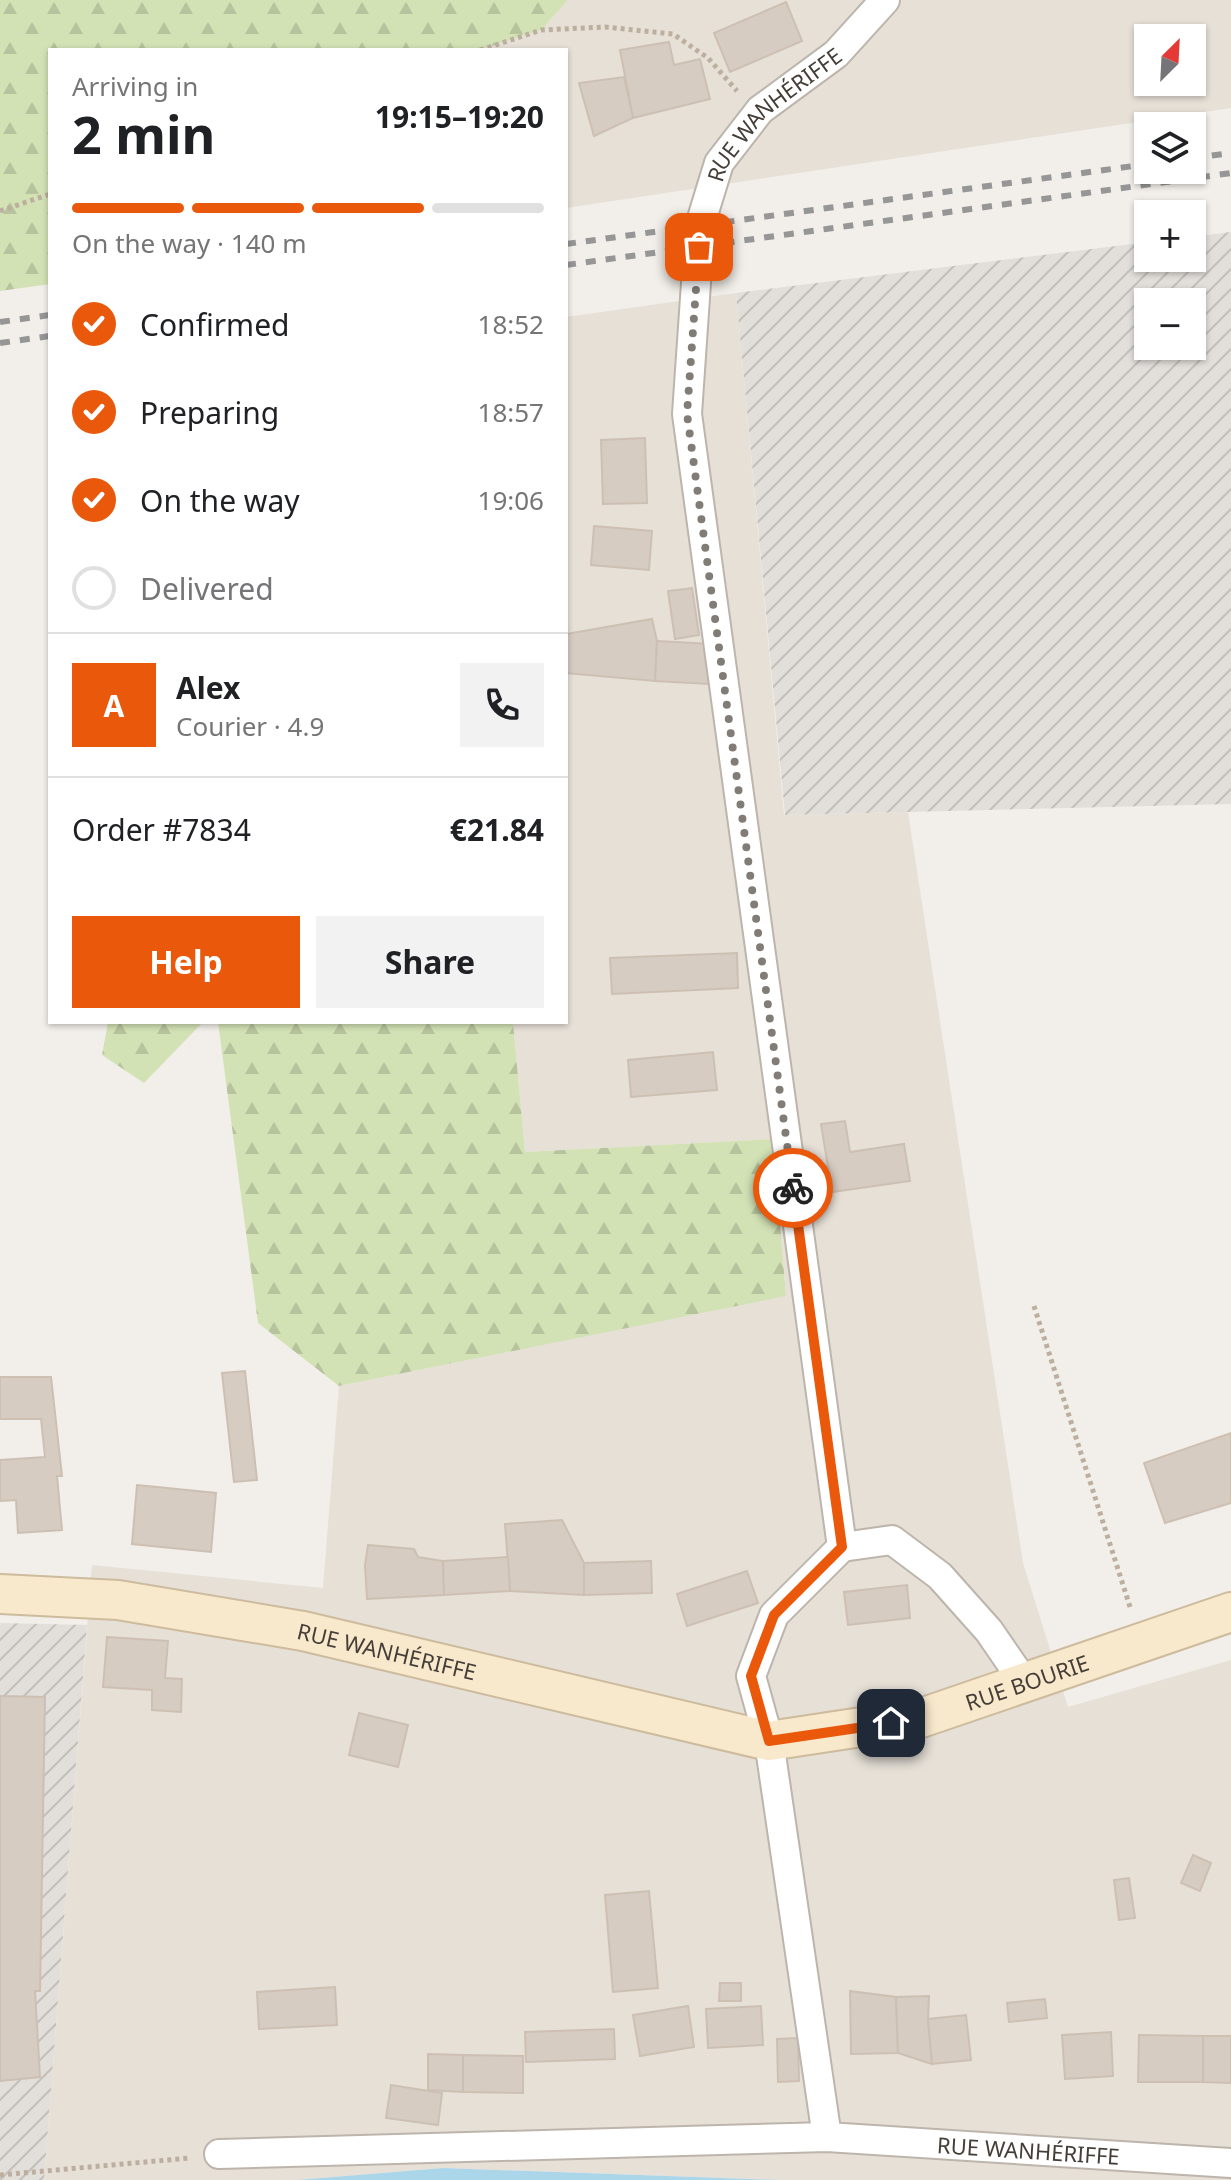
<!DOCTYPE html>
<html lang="en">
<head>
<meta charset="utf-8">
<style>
	:root { --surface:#fff; --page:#f2f2f2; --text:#202124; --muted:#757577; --line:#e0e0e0; --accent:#ea580c }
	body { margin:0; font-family:"Noto Sans",sans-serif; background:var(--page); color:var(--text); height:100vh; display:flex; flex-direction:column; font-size:30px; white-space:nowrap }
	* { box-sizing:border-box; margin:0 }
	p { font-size:26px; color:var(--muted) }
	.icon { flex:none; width:44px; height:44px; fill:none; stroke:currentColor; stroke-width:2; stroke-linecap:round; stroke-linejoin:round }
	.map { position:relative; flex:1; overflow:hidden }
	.details { position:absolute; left:48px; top:48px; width:520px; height:976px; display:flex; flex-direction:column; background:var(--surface); border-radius:0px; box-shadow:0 2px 6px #0004 }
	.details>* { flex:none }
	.needle { width:52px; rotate:24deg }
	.tools { position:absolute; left:1134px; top:24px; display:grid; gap:16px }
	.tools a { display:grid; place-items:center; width:72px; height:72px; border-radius:0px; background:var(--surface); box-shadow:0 2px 6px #0004; font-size:40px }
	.pin { position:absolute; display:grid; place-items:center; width:68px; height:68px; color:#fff; margin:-34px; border-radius:16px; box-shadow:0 4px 12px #0006 }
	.courier { position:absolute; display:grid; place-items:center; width:80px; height:80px; margin:-40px; border:6px solid #ea580c; border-radius:50%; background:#fff; color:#222; box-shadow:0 2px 10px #0007 }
	.head em { font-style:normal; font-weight:700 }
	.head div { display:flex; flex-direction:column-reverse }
	.head { display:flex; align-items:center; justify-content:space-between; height:136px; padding:0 24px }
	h1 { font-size:52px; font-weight:700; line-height:60px }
	.bar { display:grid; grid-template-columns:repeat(4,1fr); gap:12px 8px; align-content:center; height:96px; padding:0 24px }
	.bar i { height:10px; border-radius:6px; background:var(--line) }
	.bar .active { background:var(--accent) }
	.bar p { grid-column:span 4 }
	.line { display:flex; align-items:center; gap:20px; padding:0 24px; border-top:2px solid var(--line) }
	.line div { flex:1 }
	.round { display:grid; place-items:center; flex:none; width:84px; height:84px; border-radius:0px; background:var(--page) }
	ol { padding:0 24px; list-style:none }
	li { display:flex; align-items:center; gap:24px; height:88px }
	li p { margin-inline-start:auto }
	li .icon { padding:8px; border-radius:50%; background:var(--accent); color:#fff; stroke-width:4 }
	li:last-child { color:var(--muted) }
	li i { width:44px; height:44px; border:4px solid var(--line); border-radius:50% }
	.button { display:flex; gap:16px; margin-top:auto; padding:16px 24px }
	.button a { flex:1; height:92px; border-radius:0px; background:var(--accent); color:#fff; font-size:32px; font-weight:700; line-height:92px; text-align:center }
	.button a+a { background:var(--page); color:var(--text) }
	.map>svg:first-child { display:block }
</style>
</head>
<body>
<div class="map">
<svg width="1231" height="2180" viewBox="0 0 1231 2180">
	<defs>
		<pattern id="industrial-furrows" width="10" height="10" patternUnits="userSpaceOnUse" patternTransform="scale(2)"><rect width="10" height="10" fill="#e2deda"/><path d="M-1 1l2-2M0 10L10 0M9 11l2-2" fill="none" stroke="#c3c0bc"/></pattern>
		<pattern id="forest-firs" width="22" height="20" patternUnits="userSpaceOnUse" patternTransform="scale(2)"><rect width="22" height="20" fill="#d3e2b5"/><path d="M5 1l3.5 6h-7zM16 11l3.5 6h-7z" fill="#b6c39c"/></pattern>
	</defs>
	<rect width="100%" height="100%" fill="#f2eee9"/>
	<g fill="#e6e0d7" fill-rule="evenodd">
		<path d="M 568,0 L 1231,0 L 1231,108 L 566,208 L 566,50 L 480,50 L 541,30 ZM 1148,38 L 1192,38 L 1192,82 L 1148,82 Z"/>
		<polygon points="736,293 784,815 908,812 1023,1563 1068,1707 1231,1660 1231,2180 781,2180 443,2168 297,2180 44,2180 92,1565 323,1588 339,1386 786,1295 773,1139 525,1152 513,1022 566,1022 566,317"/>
	</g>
	<g fill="url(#industrial-furrows)" fill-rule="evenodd">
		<path d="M 1231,232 L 1231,804 L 785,815 L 736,293 L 1148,242 L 1148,258 L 1192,258 L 1192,237 ZM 1148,302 L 1192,302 L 1192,346 L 1148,346 Z"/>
		<polygon points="0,1623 87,1625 44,2180 0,2180"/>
	</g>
	<g fill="url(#forest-firs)">
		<polygon points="0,0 568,0 541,30 480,50 50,50 50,284 0,291"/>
		<polygon points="108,1022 203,1022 144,1083 102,1055"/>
		<polygon points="218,1022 513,1022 525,1152 773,1139 786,1296 339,1386 258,1323"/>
	</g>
	<polygon fill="#abd6e9" points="443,2168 781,2180 297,2180"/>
	<g fill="#d6ccc2" stroke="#cdc0b3" stroke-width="2">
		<polygon points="786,2 802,41 730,72 714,33"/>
		<polygon points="669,42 674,65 700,59 710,99 633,118 620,50"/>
		<polygon points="624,77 633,118 594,136 579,83"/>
		<polygon points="645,438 647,503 603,504 601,440"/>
		<polygon points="594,526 652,531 649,570 591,565"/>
		<polygon points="692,588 699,635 675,639 668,591"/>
		<polygon points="652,619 657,641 655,681 566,673 566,634"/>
		<polygon points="657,641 711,644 709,684 655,681"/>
		<polygon points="737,953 738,988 612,994 610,958"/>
		<polygon points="713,1052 717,1090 631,1097 628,1060"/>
		<polygon points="845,1121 850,1152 904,1144 910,1181 832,1192 821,1124"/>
		<polygon points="245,1371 257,1480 234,1482 222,1373"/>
		<polygon points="0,1377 51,1377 62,1476 57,1476 62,1530 18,1533 16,1500 0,1501 0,1460 45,1457 41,1419 0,1419"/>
		<polygon points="1231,1433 1231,1503 1165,1523 1144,1463"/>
		<polygon points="137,1485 216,1493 211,1552 132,1544"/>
		<polygon points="562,1520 584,1563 584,1595 510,1591 505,1524"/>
		<polygon points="368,1545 414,1549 418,1557 443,1561 444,1595 367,1599 365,1565"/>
		<polygon points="508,1557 510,1591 444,1595 443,1561"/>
		<polygon points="651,1561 652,1593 584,1595 584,1563"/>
		<polygon points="747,1571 758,1603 687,1626 677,1594"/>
		<polygon points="907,1585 910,1618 848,1625 844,1592"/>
		<polygon points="107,1637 168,1641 165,1678 182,1679 181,1712 152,1710 152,1690 103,1687"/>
		<polygon points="0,1696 45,1697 40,1991 35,1991 40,2077 0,2081"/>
		<polygon points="359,1713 408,1725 398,1767 349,1755"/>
		<polygon points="1193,1855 1211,1863 1200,1891 1181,1883"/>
		<polygon points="1129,1878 1135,1918 1119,1920 1114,1880"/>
		<polygon points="649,1891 658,1988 613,1992 605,1895"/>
		<polygon points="720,1983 741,1983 741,2001 719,2001"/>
		<polygon points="335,1987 337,2025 259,2029 257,1992"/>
		<polygon points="850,1991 896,1997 898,2053 851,2054"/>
		<polygon points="929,1996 928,2019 932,2064 898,2053 896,1997"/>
		<polygon points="1045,1999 1047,2018 1009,2022 1007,2003"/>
		<polygon points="688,2006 694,2047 640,2056 633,2015"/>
		<polygon points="761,2006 763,2045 708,2048 706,2009"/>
		<polygon points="966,2015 971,2060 932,2064 928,2019"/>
		<polygon points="614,2029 615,2059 526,2062 525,2032"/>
		<polygon points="1111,2032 1113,2076 1065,2079 1062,2035"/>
		<polygon points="1139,2035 1203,2036 1203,2082 1138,2082"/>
		<polygon points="1203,2036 1231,2036 1231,2083 1203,2082"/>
		<polygon points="798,2038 799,2081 778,2082 777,2039"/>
		<polygon points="428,2054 463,2055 463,2092 428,2090"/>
		<polygon points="463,2055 523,2056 523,2093 463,2092"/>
		<polygon points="391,2085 442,2093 438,2125 386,2118"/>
	</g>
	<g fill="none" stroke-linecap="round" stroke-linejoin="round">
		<defs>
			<g id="minor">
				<polyline points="842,1547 892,1540 940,1576 989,1631 1024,1682"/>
				<path id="s1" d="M 827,2137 L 769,1741 L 751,1676 L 774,1615 L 842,1547 L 687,414 L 700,225 L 719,163 L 760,110 L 836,54 L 885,0"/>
				<path id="s2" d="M 219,2154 L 827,2137 L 1231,2163"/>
			</g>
			<g id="secondary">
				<path id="s3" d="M 0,1594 L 118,1600 L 303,1631 L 769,1741 L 921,1718 L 1231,1612"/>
			</g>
		</defs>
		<use href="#minor" stroke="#bdb5ac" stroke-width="32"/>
		<use href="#secondary" stroke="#cdbb9d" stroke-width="42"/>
		<g stroke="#bdaf9f" stroke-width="5" stroke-dasharray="4 4" stroke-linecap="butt">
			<polyline points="480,50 541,30 605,27 673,34 708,58 737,91"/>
			<polyline points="0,211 50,194"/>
			<polyline points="1034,1306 1131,1610"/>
			<polyline points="0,2175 190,2158"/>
		</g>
		<use href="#minor" stroke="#fff" stroke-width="28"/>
		<use href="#secondary" stroke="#f9e9cc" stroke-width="38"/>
		<g stroke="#969696" stroke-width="6" stroke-dasharray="10 10" stroke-linecap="butt">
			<polyline points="1192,158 1231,153"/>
			<polyline points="566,244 1148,164"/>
			<polyline points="566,265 1231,173"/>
			<polyline points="0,322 50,315"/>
			<polyline points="0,343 50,336"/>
		</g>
	</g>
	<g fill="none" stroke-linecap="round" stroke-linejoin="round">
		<polyline stroke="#827c76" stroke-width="8" stroke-dasharray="0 14.4" points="699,247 687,414 793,1188"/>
		<polyline stroke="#ea580c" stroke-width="10" points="793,1188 842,1547 774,1615 751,1676 769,1741 891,1723"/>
	</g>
	<g text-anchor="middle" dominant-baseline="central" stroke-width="6" stroke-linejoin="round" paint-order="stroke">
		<g font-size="22" fill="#453e38" stroke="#fff">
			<text stroke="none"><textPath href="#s1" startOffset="2100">RUE WANHÉRIFFE</textPath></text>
			<text stroke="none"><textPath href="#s3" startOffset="392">RUE WANHÉRIFFE</textPath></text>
			<text stroke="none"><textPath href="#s3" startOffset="1050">RUE BOURIE</textPath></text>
			<text stroke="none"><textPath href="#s2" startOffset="810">RUE WANHÉRIFFE</textPath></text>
		</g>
	</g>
</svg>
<div class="tools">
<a><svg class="needle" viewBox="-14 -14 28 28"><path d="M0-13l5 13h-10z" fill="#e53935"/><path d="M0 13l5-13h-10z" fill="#757577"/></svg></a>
<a><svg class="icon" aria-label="layers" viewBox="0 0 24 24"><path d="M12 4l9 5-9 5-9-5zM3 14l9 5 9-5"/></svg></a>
<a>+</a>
<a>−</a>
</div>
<div class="pin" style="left:699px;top:247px;background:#ea580c"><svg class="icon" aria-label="bag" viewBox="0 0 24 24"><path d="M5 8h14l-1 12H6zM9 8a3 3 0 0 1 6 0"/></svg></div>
<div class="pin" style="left:891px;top:1723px;background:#1f2937"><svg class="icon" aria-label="home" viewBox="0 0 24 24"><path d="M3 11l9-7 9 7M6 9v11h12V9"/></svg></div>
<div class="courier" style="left:793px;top:1188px"><svg class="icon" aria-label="bike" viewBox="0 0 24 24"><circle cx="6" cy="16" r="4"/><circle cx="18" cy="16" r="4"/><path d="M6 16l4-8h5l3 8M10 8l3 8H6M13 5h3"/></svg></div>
<section class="details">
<div class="head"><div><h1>2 min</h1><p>Arriving in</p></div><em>19:15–19:20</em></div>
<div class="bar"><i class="active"></i><i class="active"></i><i class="active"></i><i></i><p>On the way · 140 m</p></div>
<ol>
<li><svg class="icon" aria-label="check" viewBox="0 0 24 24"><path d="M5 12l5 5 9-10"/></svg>Confirmed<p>18:52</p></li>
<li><svg class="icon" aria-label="check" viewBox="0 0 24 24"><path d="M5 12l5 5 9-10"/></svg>Preparing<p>18:57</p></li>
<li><svg class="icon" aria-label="check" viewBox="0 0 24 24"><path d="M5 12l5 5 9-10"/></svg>On the way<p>19:06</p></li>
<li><i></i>Delivered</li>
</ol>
<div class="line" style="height:144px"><b class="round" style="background:var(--accent);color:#fff">A</b><div><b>Alex</b><p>Courier · 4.9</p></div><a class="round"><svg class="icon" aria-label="phone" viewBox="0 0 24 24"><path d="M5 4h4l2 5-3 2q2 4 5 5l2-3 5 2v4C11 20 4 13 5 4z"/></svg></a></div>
<div class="line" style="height:104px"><div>Order #7834</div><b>€21.84</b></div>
<div class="button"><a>Help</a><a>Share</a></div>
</section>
</div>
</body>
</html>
